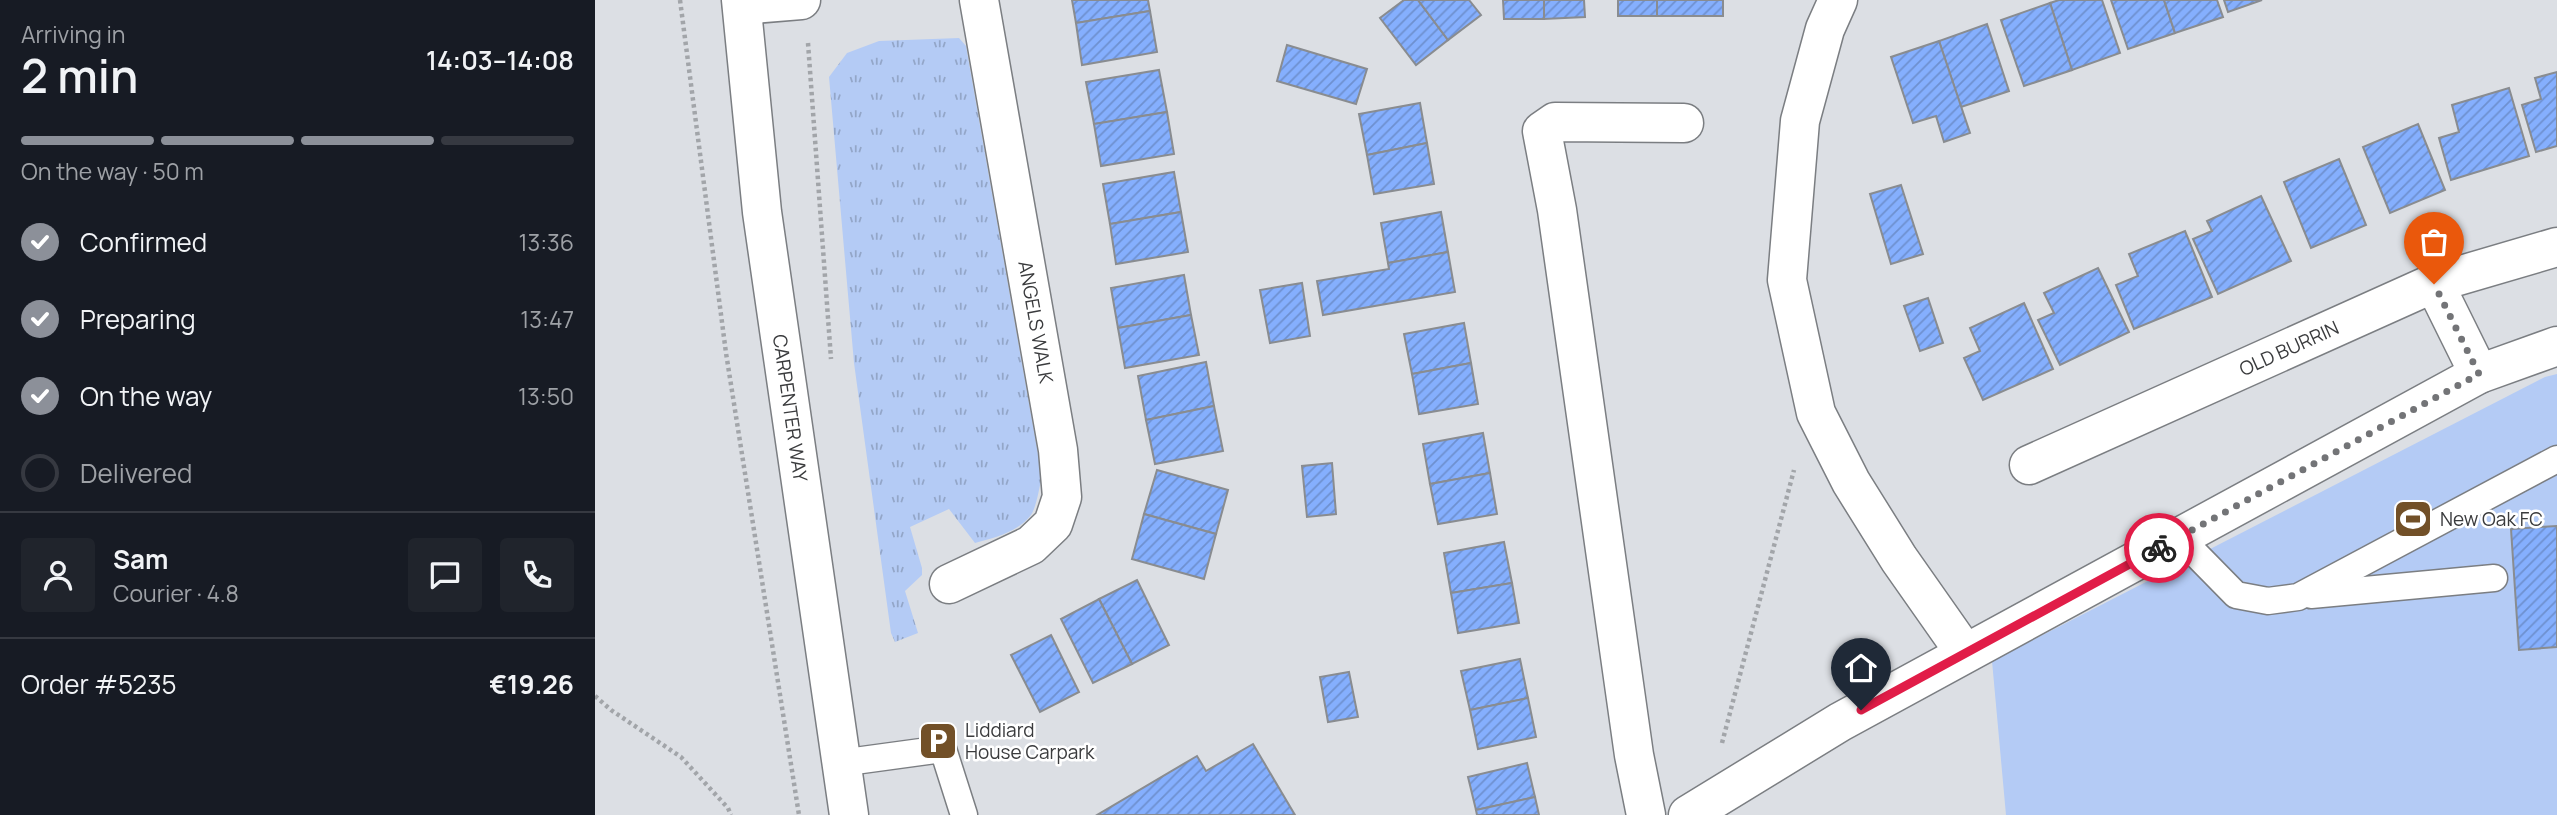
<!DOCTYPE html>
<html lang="en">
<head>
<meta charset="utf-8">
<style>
	:root { --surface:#171b24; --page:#20242c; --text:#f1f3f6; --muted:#9ea1a6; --line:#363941; --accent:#8c9099 }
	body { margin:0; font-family:Manrope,sans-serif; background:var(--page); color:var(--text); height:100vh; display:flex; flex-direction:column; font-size:26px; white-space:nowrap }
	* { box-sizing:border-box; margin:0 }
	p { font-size:23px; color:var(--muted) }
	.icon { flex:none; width:38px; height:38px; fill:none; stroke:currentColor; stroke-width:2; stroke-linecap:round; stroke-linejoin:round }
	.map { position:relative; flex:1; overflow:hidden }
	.drawer { display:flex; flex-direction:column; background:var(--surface); width:595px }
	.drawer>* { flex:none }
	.pin { position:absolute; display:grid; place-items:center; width:60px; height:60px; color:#fff; margin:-72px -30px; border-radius:50% 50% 50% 0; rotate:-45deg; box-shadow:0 0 7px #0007 }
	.pin .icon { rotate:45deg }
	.courier { position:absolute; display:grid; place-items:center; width:70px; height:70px; margin:-35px; border:5px solid #e11d48; border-radius:50%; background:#fff; color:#222; box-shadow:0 2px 9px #0007 }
	.headline em { font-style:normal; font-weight:600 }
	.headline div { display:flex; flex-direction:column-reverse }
	.headline { display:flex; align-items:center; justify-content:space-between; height:119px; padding:0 21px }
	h1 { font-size:46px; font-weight:600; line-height:52px }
	.bar { display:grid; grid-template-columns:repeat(4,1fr); gap:10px 7px; align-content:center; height:84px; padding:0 21px }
	.bar i { height:9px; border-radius:5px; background:var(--line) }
	.bar .selected { background:var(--accent) }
	.bar p { grid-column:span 4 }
	.line { display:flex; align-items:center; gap:18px; padding:0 21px; border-top:2px solid var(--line) }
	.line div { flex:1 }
	.round { display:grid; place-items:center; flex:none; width:74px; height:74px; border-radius:7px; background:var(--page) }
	ol { padding:0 21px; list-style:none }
	li { display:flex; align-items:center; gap:21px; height:77px }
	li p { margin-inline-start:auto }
	li .icon { padding:7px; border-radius:50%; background:var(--accent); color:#fff; stroke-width:4 }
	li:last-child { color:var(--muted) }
	li i { width:38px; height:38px; border:4px solid var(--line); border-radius:50% }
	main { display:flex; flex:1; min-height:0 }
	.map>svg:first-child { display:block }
</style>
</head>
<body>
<main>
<section class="drawer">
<div class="headline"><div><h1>2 min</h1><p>Arriving in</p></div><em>14:03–14:08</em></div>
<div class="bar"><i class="selected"></i><i class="selected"></i><i class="selected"></i><i></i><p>On the way · 50 m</p></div>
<ol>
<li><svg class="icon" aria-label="check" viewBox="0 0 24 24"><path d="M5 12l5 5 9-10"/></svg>Confirmed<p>13:36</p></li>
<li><svg class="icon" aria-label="check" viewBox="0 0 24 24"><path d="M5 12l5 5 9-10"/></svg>Preparing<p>13:47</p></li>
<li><svg class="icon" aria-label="check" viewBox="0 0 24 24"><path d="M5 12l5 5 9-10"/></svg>On the way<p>13:50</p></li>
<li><i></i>Delivered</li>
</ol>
<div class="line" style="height:126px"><a class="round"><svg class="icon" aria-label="person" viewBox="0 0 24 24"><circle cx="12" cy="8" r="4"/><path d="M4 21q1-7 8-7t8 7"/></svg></a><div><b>Sam</b><p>Courier · 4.8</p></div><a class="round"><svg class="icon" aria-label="chat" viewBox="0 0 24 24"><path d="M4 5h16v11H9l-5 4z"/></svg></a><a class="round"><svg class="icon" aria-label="phone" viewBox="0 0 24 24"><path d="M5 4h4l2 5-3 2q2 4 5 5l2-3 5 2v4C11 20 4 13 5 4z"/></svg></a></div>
<div class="line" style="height:91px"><div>Order #5235</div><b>€19.26</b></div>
</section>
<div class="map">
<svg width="1962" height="815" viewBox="0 0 1962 815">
	<defs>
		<pattern id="grass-tufts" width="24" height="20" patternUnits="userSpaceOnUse" patternTransform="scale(1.75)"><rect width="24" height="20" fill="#b4cbf5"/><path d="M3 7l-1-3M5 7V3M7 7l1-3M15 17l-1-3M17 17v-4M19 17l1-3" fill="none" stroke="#93a6c8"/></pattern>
		<pattern id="building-hatch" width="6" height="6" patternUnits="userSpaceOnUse" patternTransform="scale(1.75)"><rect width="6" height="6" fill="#85affe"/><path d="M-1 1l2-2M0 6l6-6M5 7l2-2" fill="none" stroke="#6e90cf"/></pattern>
	</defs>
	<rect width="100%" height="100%" fill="#dcdfe4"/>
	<path fill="url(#grass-tufts)" d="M 364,38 L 371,46 L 447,477 C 444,487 442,506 436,515 C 423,532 399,538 380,543 L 354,509 L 315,527 L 327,568 L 327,575 L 310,591 L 323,633 L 300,642 L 296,633 L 259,363 L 234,77 L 252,53 L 284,41 Z"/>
	<polygon fill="#b4cbf5" points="1962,374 1962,815 1411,815 1397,661 1950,377"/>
	<g fill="url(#building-hatch)" stroke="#898c90" stroke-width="2">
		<polygon points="477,0 553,0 555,11 481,23"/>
		<polygon points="809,0 823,0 853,40 821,65 785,18"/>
		<polygon points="823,0 874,0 886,15 853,40"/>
		<polygon points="908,0 949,0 949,19 909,19"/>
		<polygon points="949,0 989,0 990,17 949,19"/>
		<rect x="1023" y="0" width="39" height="16"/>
		<rect x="1062" y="0" width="66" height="16"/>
		<polygon points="1464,0 1507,0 1525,53 1477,70 1455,3"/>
		<polygon points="1516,0 1569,0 1580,33 1533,49"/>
		<polygon points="1569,0 1622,0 1628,17 1580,33"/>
		<polygon points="1629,0 1667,0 1633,12"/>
		<polygon points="1455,3 1477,70 1429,86 1406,20"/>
		<polygon points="555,11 562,52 487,65 481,23"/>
		<polygon points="1392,24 1414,91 1366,107 1344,41"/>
		<polygon points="1344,41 1375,133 1349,142 1341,116 1318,123 1296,57"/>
		<polygon points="692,45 772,69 761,104 682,81"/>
		<polygon points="564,70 572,112 499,124 491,82"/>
		<polygon points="1962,72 1962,146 1941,152 1927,105 1946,99 1940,78"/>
		<polygon points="1914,88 1934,156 1856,180 1844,138 1864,132 1857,105"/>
		<polygon points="825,103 832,143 772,155 764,114"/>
		<polygon points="572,112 579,154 506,166 499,124"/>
		<polygon points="1823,124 1850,190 1795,213 1768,147"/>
		<polygon points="832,143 839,184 779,194 772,155"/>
		<polygon points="1744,159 1771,225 1716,248 1689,182"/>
		<polygon points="579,172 586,212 515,224 508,184"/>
		<polygon points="1306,185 1328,254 1296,264 1275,194"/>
		<polygon points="1666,196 1696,261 1623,294 1598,239 1617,231 1612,221"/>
		<polygon points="586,212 593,252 521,264 515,224"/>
		<polygon points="846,212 853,252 793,263 786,223"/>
		<polygon points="1590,231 1617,297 1539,329 1521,285 1543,276 1534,254"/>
		<polygon points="853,252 860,292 728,315 722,281 794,269 793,263"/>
		<polygon points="1503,268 1534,332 1465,365 1443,320 1459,313 1449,293"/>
		<polygon points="589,275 596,315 523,328 516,288"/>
		<polygon points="707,283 715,336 675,343 665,290"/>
		<polygon points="1333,298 1348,343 1325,351 1309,306"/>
		<polygon points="1429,303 1458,369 1388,400 1369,358 1385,351 1375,328"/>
		<polygon points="596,315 604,355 530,368 523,328"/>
		<polygon points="869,323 876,363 817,374 809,334"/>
		<polygon points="611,362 619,406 551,420 543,376"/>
		<polygon points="876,363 883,404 824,414 817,374"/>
		<polygon points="619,406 628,451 560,464 551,420"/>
		<polygon points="888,433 895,473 835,484 828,444"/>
		<polygon points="737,463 741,514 712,517 707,466"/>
		<polygon points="562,470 633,490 621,534 549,514"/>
		<polygon points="895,473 902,514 843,524 835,484"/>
		<polygon points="549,514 621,534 609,579 537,559"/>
		<polygon points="1962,526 1962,647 1924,650 1916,529"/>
		<polygon points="909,542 917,583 856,593 849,553"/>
		<polygon points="542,580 574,645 537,664 504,599"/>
		<polygon points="917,583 924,623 863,633 856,593"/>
		<polygon points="504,599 537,664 498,683 466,619"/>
		<polygon points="456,635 484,692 445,712 416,655"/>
		<polygon points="925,659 933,698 875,710 866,671"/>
		<polygon points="754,672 763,717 733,722 725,677"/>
		<polygon points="933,698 941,737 883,749 875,710"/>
		<polygon points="658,744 700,815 502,815 602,756 611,771"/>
		<polygon points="932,763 940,797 881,810 873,777"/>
		<polygon points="940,797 944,815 882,815 881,810"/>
	</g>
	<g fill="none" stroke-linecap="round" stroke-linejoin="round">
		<defs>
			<g id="service">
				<polyline points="1584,537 1641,595 1673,601 1703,597 1962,459"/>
				<polyline points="1716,595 1899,578"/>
				<polyline points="245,763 348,749 369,815"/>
			</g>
			<g id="minor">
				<polyline points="1243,0 1230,29 1205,121 1192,280 1221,413 1256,482 1304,559 1370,653"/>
				<polyline points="147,5 206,0"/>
				<polyline points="1839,283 1884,374"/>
				<path id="s1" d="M 1434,465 L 1839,283 L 1962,247"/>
				<polyline points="354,584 436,545 458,524 467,497 463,450 384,0"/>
				<polyline points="1051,815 1039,755 962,210 947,131 960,122 1089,123"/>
				<polyline points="1093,815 1245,722 1884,374 1962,346"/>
			</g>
			<g id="tertiary">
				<path id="s2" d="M 146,0 L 167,212 L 254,815"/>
			</g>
		</defs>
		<use href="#service" stroke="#7b7e82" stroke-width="29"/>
		<use href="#minor" stroke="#7b7e82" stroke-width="41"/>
		<use href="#tertiary" stroke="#7b7e82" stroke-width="41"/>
		<g stroke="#a2a5a9" stroke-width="4.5" stroke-dasharray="3.5 3.5" stroke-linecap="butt">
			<polyline points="85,0 131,353 204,815"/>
			<polyline points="213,43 236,359"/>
			<polyline points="0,696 16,710 86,757 133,808 136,815"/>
			<polyline points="1127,743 1199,470"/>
		</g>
		<use href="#service" stroke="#fff" stroke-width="26"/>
		<use href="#minor" stroke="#fff" stroke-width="38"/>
		<use href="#tertiary" stroke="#fff" stroke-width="38"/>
	</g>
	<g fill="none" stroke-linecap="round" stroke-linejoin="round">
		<polyline stroke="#737477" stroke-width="7" stroke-dasharray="0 12.6" points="1564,548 1884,374 1839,284"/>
		<polyline stroke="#e11d48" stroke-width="9" points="1266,710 1564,548"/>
	</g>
	<defs>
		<symbol id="stadium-square" viewBox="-11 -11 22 22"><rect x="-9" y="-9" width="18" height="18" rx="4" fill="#725028" stroke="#fff"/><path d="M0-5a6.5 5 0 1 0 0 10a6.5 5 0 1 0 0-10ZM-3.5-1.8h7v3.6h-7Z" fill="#fff"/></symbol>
		<symbol id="parking-square" viewBox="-11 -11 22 22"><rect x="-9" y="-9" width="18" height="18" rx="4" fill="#725028" stroke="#fff"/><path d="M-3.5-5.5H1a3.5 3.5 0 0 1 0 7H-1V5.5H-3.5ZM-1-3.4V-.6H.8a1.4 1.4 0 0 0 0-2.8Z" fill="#fff"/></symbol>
	</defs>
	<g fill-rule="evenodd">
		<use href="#stadium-square" x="1796" y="497" width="44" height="44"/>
		<use href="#parking-square" x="321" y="719" width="44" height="44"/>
	</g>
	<g text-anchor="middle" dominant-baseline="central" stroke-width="5" stroke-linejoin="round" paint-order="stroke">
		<g font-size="19" fill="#3a3b3d" stroke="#fff">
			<text transform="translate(441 322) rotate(80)">ANGELS WALK</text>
			<text stroke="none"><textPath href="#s1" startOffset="285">OLD BURRIN</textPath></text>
			<text stroke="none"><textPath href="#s2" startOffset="411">CARPENTER WAY</textPath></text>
		</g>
		<g font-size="19" fill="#3a3b3d" stroke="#fff" text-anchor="start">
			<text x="1845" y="519">New Oak FC</text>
			<text x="370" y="730">Liddiard<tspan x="370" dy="22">House Carpark</tspan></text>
		</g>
	</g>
</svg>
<div class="pin" style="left:1839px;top:284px;background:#ea580c"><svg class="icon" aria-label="bag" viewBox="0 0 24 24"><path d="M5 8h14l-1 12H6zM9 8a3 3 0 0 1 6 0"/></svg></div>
<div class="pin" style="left:1266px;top:710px;background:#1f2937"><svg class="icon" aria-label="home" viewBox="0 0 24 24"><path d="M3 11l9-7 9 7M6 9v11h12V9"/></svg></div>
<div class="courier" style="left:1564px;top:548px"><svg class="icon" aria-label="bike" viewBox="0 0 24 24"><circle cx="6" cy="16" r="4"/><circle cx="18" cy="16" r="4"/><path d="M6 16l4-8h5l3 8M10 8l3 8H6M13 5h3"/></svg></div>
</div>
</main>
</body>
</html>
